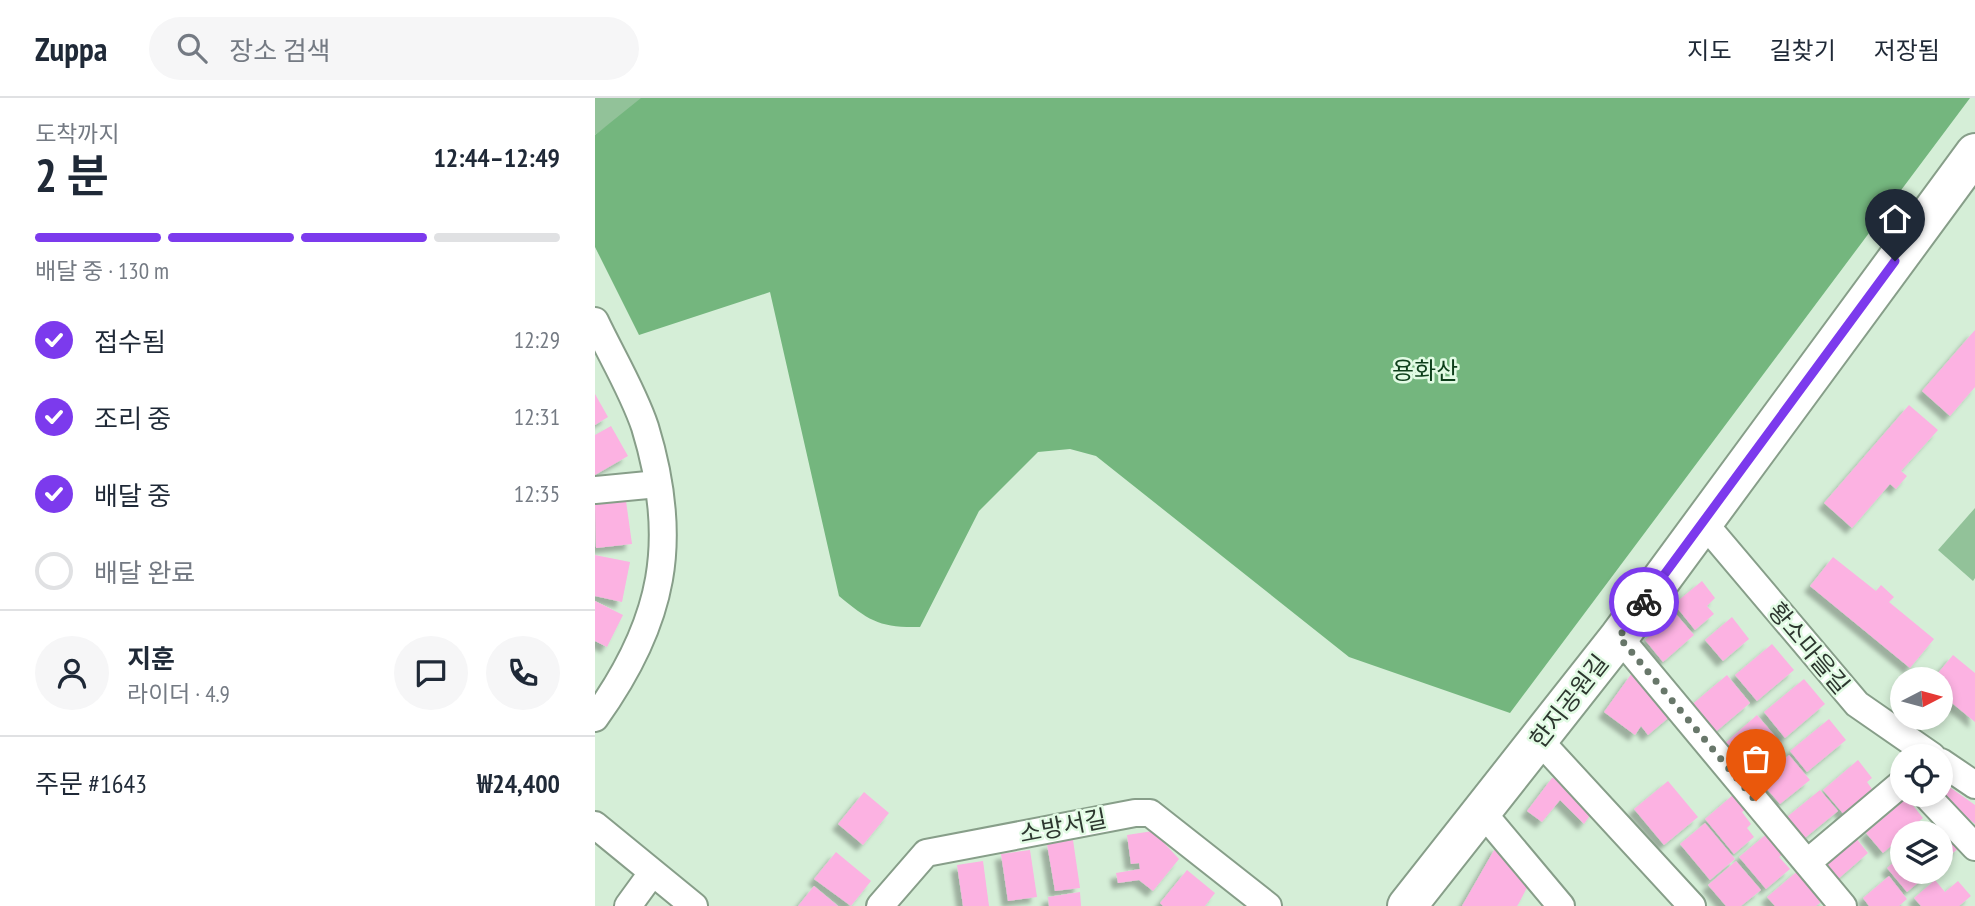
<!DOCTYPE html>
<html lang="ko">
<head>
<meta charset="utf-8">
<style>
	:root { --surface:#fff; --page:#f6f6f7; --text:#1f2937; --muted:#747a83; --line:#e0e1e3; --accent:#7c3aed }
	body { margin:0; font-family:"PT Sans Narrow","Noto Sans KR",sans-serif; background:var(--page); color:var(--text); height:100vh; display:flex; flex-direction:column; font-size:26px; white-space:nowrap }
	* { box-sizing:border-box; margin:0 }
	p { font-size:23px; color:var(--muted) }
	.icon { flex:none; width:38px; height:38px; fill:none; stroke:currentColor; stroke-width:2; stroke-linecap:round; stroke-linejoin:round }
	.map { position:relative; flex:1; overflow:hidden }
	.drawer { display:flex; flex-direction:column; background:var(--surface); width:595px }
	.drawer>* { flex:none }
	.needle { width:46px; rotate:84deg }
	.buttons { position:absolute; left:1295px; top:569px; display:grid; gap:14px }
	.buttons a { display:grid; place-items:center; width:63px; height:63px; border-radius:50%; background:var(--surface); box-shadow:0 4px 10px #0003; font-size:35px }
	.pin { position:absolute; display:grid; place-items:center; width:60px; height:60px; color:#fff; margin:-72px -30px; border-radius:50% 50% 50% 0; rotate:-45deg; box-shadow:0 0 7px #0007 }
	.pin .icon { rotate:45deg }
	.courier { position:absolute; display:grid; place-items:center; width:70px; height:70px; margin:-35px; border:5px solid #7c3aed; border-radius:50%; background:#fff; color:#222; box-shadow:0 2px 9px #0007 }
	.summary em { font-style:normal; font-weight:600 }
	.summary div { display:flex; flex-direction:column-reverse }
	.summary { display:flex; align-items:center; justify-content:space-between; height:119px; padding:0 35px }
	h1 { font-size:46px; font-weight:600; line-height:52px }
	.bar { display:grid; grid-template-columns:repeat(4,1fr); gap:10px 7px; align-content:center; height:84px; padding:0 35px }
	.bar i { height:9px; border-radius:5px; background:var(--line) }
	.bar .current { background:var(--accent) }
	.bar p { grid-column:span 4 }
	.line { display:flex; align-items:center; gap:18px; padding:0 35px; border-top:2px solid var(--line) }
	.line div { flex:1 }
	.round { display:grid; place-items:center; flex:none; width:74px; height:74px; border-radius:37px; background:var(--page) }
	ol { padding:0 35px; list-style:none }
	li { display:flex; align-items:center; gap:21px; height:77px }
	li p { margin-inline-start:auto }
	li .icon { padding:7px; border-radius:50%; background:var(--accent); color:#fff; stroke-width:4 }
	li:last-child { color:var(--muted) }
	li i { width:38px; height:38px; border:4px solid var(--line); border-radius:50% }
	header { display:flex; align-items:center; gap:42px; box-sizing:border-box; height:98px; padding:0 35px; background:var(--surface); border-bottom:2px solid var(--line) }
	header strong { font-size:33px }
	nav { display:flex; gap:38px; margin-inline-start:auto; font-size:24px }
	.search { width:490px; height:63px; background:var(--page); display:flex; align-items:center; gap:18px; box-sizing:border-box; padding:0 24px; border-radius:38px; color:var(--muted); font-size:26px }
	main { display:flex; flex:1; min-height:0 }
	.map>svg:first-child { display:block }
</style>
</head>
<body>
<header>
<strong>Zuppa</strong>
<div class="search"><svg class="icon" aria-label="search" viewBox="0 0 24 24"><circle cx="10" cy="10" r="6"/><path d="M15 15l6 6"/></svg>장소 검색</div>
<nav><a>지도</a><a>길찾기</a><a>저장됨</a></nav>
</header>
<main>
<section class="drawer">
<div class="summary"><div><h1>2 분</h1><p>도착까지</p></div><em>12:44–12:49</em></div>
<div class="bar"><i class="current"></i><i class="current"></i><i class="current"></i><i></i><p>배달 중 · 130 m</p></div>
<ol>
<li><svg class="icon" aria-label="check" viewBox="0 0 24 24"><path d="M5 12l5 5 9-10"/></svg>접수됨<p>12:29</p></li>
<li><svg class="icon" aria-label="check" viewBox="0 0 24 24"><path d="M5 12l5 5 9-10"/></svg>조리 중<p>12:31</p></li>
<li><svg class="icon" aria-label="check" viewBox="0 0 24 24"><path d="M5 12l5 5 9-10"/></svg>배달 중<p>12:35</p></li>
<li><i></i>배달 완료</li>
</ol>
<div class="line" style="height:126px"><a class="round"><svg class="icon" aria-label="person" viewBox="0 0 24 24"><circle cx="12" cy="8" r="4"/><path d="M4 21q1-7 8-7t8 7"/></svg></a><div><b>지훈</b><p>라이더 · 4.9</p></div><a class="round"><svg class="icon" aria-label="chat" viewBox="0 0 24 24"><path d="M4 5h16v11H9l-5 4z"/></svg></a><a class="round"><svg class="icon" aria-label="phone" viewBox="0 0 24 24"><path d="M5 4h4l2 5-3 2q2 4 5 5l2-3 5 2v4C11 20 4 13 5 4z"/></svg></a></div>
<div class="line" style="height:91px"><div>주문 #1643</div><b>₩24,400</b></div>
</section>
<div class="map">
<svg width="1380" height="808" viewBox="0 0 1380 808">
	<defs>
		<filter id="shadow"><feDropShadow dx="-6" dy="6" stdDeviation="2" flood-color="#0004"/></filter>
	</defs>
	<rect width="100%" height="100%" fill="#d5eed7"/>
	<g fill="#92c299">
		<polygon points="0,0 46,0 47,2 0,37"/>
		<polygon points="1380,410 1380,480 1378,483 1343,452"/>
	</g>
	<path fill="#74b67e" d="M 46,0 L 1375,0 L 915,615 L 754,559 L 501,358 L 475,351 L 443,354 L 384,413 L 325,529 C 285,530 274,523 244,498 L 175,194 L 44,237 L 0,149 L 0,37 Z"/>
	<g fill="#fcb2e2" filter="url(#shadow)">
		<polygon points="1380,232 1380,289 1355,318 1327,293"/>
		<polygon points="0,296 13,319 0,327"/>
		<polygon points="1314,307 1343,332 1306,373 1312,378 1301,391 1295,386 1257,430 1229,405"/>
		<polygon points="16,328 33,358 0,377 0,337"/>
		<polygon points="31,403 37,446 1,450 0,406"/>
		<polygon points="0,457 35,464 27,504 0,498"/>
		<polygon points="1238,459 1281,493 1286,487 1299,499 1294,504 1339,541 1315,570 1215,488"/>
		<polygon points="1107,483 1120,500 1112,508 1119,516 1100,532 1079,506"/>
		<polygon points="0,503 28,517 12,549 0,543"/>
		<polygon points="1081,516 1099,537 1068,564 1050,542"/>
		<polygon points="1137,519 1154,541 1128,563 1110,542"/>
		<polygon points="1177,546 1199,572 1162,603 1140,577"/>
		<polygon points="1358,557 1380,575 1380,624 1346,596 1346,581 1338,581"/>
		<polygon points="1037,575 1084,611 1053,637 1046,628 1040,637 1009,614"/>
		<polygon points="1132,577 1155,605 1117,637 1094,609"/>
		<polygon points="1209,581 1230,606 1190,640 1169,614"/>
		<polygon points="1162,617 1186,645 1151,674 1128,647"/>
		<polygon points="1234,621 1251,642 1212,674 1195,653"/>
		<polygon points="1194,657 1215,682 1185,706 1164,682"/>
		<polygon points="1263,662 1277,680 1272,684 1277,691 1271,696 1274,699 1251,719 1228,692"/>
		<polygon points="971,677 1000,710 989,726 965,702 947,724 932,713 957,680"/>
		<polygon points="1073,683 1103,719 1069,747 1039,711"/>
		<polygon points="1353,688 1380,707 1380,726 1346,697"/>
		<polygon points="1225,692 1243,713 1205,744 1187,723"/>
		<polygon points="269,694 294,715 268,747 243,726"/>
		<polygon points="1139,696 1151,711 1147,714 1156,726 1152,730 1159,739 1139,756 1110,721"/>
		<polygon points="1312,700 1328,720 1288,755 1271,735"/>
		<polygon points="1110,725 1140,761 1115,782 1085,746"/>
		<polygon points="1345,725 1365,749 1346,765 1346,735 1333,735"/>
		<polygon points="558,733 584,761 558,793 544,782 523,785 521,775 545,771 544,765 536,766 532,737"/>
		<polygon points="1174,734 1190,754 1184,759 1195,771 1171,791 1144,759"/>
		<polygon points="1257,735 1273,755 1242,782 1225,762"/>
		<polygon points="478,742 485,790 460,793 452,746"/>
		<polygon points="902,747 939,776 924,805 922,808 867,808"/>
		<polygon points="435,752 442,799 413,803 406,756"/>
		<polygon points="241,754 276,783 256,808 219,781"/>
		<polygon points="1307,757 1307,774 1336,774 1312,794 1292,770"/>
		<polygon points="388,763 394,808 368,808 362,767"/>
		<polygon points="1141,763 1166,792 1146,808 1131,808 1113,787"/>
		<polygon points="1205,771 1230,801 1221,808 1180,808 1172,799"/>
		<polygon points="592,772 620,795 610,808 568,808 565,805"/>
		<polygon points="1294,778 1312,801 1304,808 1274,808 1268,800"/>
		<polygon points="1340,782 1350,794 1363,783 1376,798 1364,808 1326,808 1319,800"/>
		<polygon points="219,788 243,808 203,808"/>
		<polygon points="485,794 486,808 454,808 453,799"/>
	</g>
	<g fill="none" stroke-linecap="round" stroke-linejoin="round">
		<defs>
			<g id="street">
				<path d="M 0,223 C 16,257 38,293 50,329 C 85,443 69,524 0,620"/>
				<polyline points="0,392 63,386"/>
				<polyline points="1108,424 1262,606 1337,658"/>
				<polyline points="1024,539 1248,808"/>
				<polyline points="944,642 1097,808"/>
				<polyline points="1346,664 1380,687"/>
				<polyline points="1330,696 1380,749"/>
				<polyline points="888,715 966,808"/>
				<polyline points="0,727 99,808"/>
				<polyline points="1213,764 1307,685"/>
				<polyline points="33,808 57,775"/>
				<polyline points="285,808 331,755 540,715 555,715 673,808"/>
			</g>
			<polyline id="secondary" points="812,808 1024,539 1380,55"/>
		</defs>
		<use href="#street" stroke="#879e89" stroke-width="30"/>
		<use href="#secondary" stroke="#879e89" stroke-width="42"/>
		<use href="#street" stroke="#fff" stroke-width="26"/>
		<use href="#secondary" stroke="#fff" stroke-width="38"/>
	</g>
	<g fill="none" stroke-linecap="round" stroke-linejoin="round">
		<polyline stroke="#68776a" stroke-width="7" stroke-dasharray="0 12.6" points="1049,504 1024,539 1161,703"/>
		<polyline stroke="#7c3aed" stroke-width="9" points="1049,504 1300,163"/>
	</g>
	<g text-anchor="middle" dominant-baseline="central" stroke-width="5" stroke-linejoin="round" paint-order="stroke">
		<g font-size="24" fill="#0e3f1b" stroke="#e2fbe4">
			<text x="830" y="272">용화산</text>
		</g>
		<g font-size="24" fill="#2d372f" stroke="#e2fbe4">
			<text transform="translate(1214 550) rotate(50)">황소마을길</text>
			<text transform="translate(974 603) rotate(-52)">한지공원길</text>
			<text transform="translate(468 728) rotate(-11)">소방서길</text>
		</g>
	</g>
</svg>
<div class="buttons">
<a><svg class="needle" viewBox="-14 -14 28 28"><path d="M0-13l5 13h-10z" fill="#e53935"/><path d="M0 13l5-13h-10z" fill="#747a83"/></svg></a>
<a><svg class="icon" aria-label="locate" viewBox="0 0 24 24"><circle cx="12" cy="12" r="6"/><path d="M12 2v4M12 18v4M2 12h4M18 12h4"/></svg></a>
<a><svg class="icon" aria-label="layers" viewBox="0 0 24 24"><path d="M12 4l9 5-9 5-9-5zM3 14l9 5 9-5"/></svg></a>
</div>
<div class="pin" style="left:1161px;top:703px;background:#ea580c"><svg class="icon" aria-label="bag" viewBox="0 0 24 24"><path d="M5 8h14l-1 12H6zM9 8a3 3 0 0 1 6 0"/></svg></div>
<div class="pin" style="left:1300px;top:163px;background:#1f2937"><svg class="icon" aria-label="home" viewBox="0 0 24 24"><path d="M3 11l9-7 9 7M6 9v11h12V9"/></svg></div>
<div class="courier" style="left:1049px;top:504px"><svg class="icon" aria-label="bike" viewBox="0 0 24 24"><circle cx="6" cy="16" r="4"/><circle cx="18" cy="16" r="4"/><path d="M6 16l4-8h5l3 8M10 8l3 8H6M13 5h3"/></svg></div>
</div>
</main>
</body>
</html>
